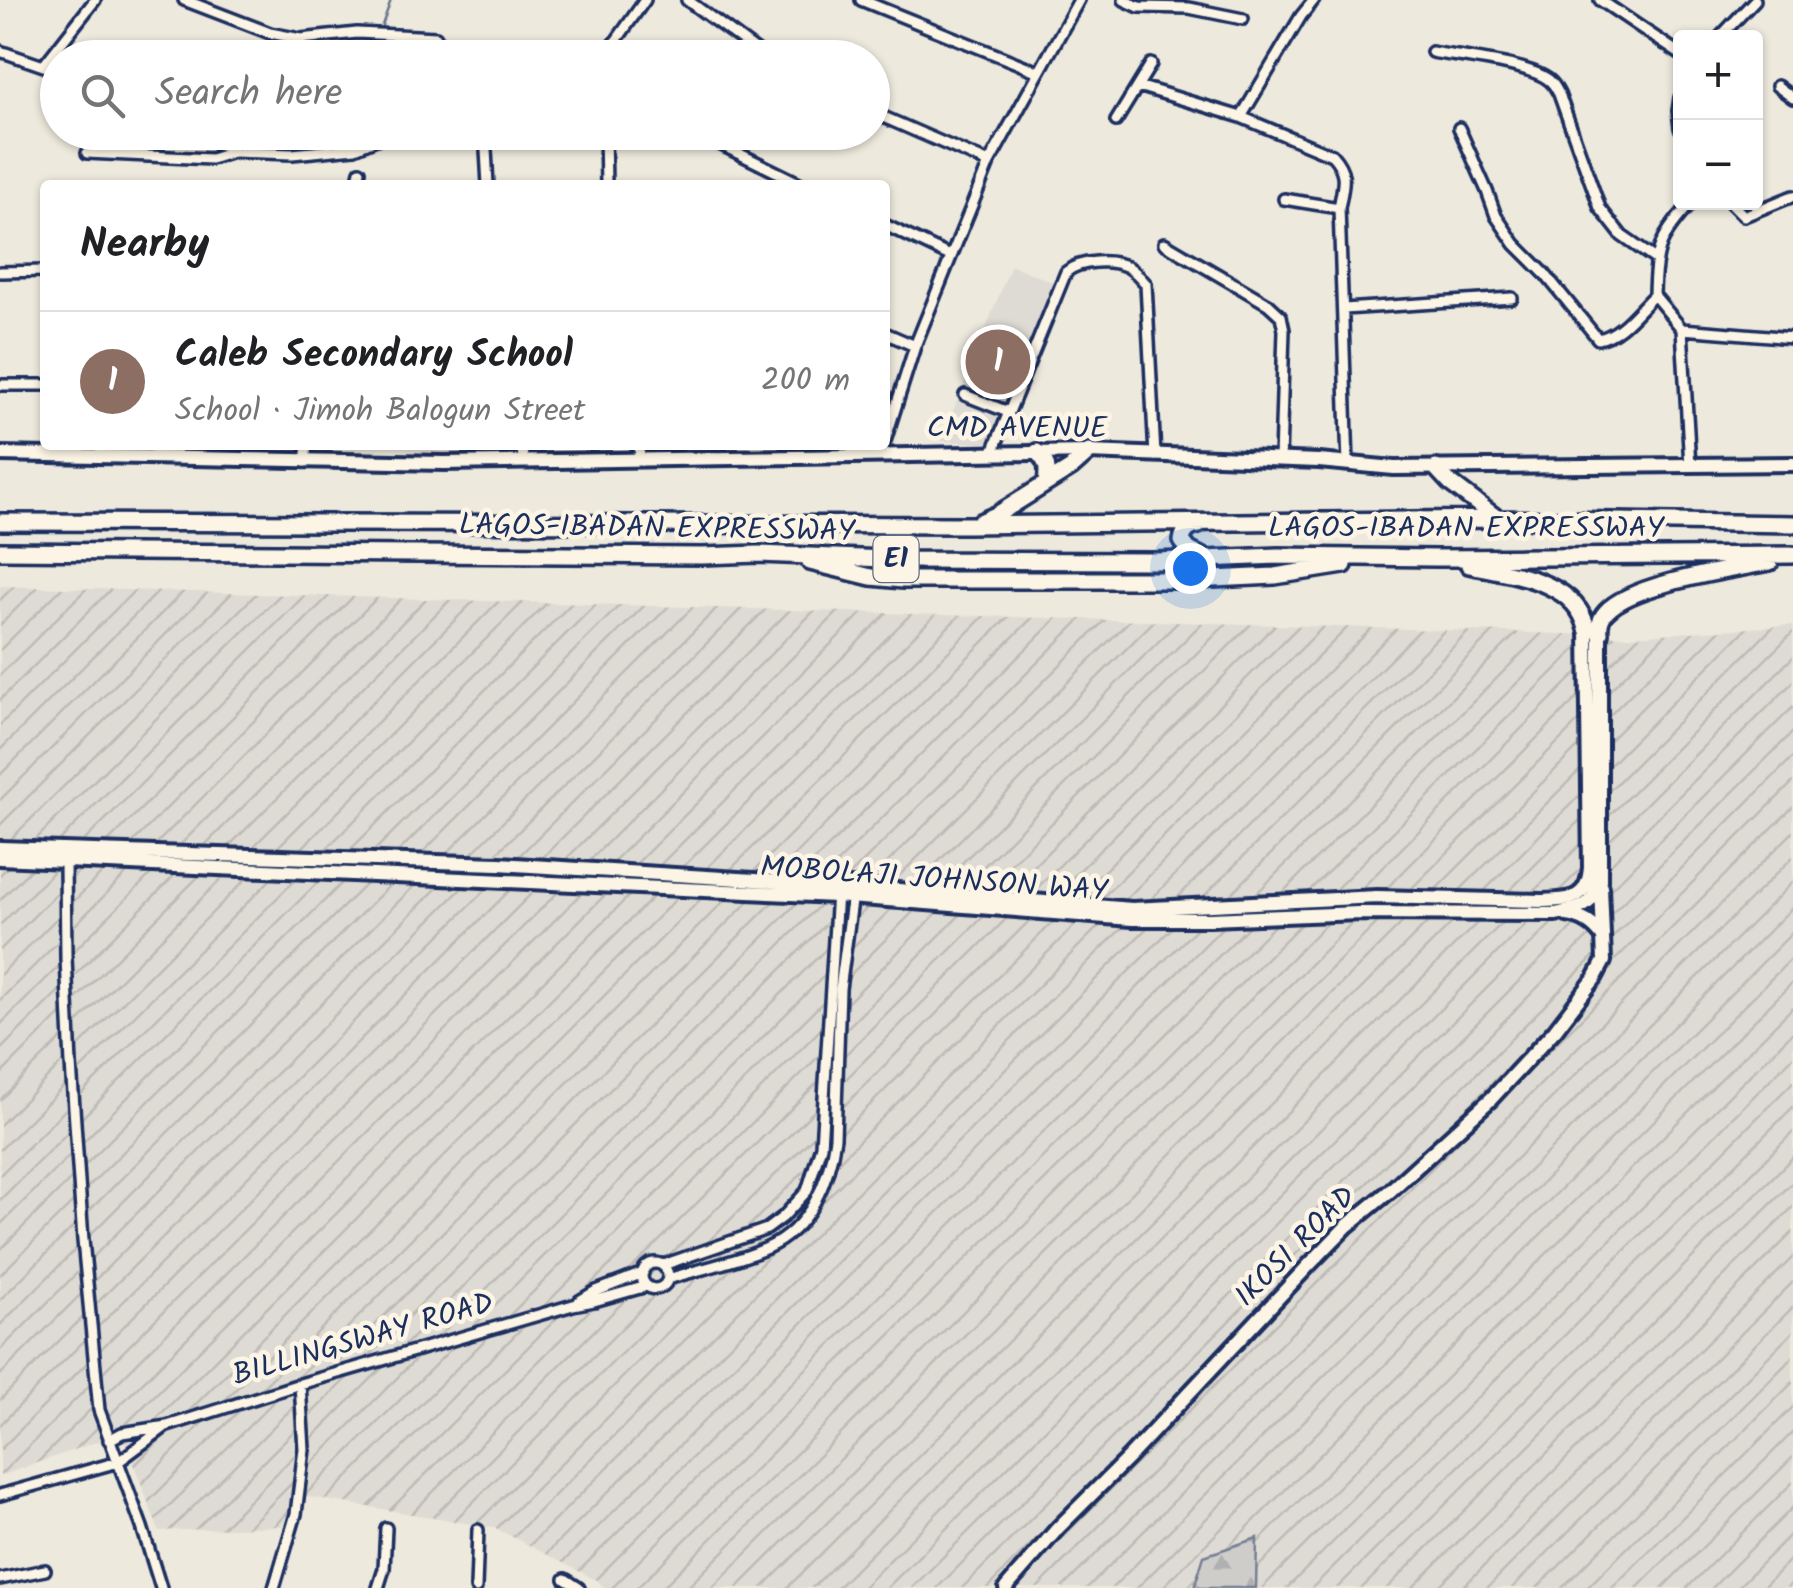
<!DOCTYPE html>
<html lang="en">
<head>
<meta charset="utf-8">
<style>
	:root { --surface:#fff; --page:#f2f2f2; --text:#202124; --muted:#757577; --line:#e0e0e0; --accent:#111827 }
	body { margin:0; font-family:Kalam,sans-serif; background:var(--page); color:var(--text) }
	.controls { position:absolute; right:30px; top:30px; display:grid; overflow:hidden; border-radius:10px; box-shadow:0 2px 8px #0004 }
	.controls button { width:90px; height:90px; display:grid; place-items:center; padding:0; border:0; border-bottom:2px solid var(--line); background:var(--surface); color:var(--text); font:50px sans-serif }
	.you { position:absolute; left:1190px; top:568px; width:35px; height:35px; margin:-25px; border:8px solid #fff; border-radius:50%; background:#1a73e8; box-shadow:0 0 0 15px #1a73e833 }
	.badge { display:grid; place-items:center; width:65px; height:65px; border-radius:50%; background:var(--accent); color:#fff; font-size:32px; font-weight:700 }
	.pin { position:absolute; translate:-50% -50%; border:5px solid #fff; box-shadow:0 2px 10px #0006 }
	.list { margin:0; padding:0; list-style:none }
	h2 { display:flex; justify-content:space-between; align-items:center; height:130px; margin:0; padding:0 40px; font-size:42px }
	h2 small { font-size:32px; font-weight:400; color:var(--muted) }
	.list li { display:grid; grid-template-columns:65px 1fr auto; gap:30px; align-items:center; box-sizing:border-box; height:140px; padding:0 40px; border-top:2px solid var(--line) }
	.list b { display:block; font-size:38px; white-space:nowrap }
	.list p { margin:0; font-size:32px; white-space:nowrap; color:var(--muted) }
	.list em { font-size:32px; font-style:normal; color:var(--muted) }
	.icon { flex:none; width:55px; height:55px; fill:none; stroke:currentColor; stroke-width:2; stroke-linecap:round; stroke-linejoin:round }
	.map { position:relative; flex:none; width:1793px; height:1588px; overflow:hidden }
	.search { position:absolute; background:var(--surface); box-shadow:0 2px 8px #0004; left:40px; top:40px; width:850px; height:110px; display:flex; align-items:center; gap:25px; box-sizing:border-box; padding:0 35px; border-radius:55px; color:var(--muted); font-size:38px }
	.panel { position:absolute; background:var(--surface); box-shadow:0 2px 8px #0004; left:40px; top:180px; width:850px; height:270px; border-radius:10px }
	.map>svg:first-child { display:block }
	.built { fill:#dedbd4 }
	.industrial { fill:url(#industrial-furrows) }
	.forest { fill:url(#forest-firs); stroke:#757e94; stroke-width:2.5 }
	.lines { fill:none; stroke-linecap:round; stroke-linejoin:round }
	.stream { stroke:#6c778f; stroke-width:2.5 }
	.street-casing { stroke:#1b2f5e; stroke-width:16 }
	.secondary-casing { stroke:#1b2f5e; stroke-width:20 }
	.highway-casing { stroke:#1b2f5e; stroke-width:22 }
	.street { stroke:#fcf5e5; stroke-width:9 }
	.secondary { stroke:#fcf5e5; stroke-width:12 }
	.highway { stroke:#fcf5e5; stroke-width:15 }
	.labels { text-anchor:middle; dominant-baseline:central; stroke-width:9; stroke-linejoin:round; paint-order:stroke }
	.shield { fill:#fcf5e5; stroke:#5e6a86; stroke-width:2.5 }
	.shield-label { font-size:28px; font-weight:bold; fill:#1b2f5e }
	.street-label { font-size:30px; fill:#1b2f5e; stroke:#fcf5e5 }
</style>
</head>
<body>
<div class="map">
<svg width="1793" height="1588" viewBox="0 0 1793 1588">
	<defs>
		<pattern id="industrial-furrows" width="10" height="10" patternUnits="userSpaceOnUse" patternTransform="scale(2.5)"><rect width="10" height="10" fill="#dedbd4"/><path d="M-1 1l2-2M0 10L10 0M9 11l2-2" fill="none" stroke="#bebcb8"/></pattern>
		<pattern id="forest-firs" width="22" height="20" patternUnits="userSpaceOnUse" patternTransform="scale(2.5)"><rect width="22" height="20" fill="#cfcdca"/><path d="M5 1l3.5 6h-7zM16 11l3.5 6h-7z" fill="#b1b0b0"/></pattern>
	</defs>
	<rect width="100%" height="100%" fill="#eee9dd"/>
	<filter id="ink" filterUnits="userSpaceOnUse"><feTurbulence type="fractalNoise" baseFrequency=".01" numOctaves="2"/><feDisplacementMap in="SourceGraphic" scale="20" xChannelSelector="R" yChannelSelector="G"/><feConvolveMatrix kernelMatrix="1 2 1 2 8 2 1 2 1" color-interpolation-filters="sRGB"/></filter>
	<g filter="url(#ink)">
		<path class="built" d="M1011,265L1055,283L993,444L941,441Z"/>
		<path class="industrial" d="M0,586L1631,636L1793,625V1588H605L596,1580L495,1528L297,1495L282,1526L159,1531L122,1433L0,1476Z"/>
		<path class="forest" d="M1257,1538L1256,1588H1194L1204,1556Z"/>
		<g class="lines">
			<path class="stream" d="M380,31L391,0"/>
			<defs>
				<path id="street" d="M184,0L270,33L301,39L357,33L436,37
					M687,0L766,58
					M861,0L1039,72
					M1124,0L1139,7L1189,8L1243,19
					M1600,0L1680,54
					M1719,38L1755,0
					M0,51L58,71
					M1432,52C1458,57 1532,64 1550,81C1554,84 1556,89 1559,94L1600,208L1622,236L1655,259
					M604,58L645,0
					M44,65L95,0
					M1138,86L1241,117L1332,155C1349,174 1343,184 1339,208L1348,464
					M1777,86L1793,98
					M1680,98L1678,111L1680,128
					M872,112L989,163
					M1241,117L1301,16L1314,0
					M1116,121L1151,64
					M1459,128L1487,191L1496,216L1515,244L1545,274L1598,339C1620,336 1638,310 1654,295
					M194,132L234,152L292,154L355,148L393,132
					M485,132L488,185
					M605,132L606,185
					M695,132L803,185
					M87,153L211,159L233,152
					M357,185L360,171
					M1284,199L1339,208
					M1730,202L1744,216L1793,196
					M885,225L950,256
					M1164,243L1268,304L1281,316L1284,330L1280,459
					M0,272L45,271
					M1344,309L1512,298
					M1682,329L1654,295C1655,248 1660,237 1692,202
					M1682,329L1690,466
					M1682,329L1793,338
					M885,333L915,346
					M0,385H45
					M965,395L1008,412
					M885,441L915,346L989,163L1079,0
					M521,445L524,462
					M638,445L641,461
					M992,454L1066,272C1080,260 1112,259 1128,267C1135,271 1141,278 1146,284L1155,456
					M305,462L307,445
					M65,862L66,958L71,1064L83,1240L99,1410L142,1527L161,1588
					M642 1276a13 13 0 1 1 26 0a13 13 0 1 1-26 0Z
					M663,1265L767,1229L783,1217L807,1191L821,1146L837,892
					M668,1279C699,1269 737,1262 767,1248C809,1229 829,1182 835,1138L840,989L853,894
					M579,1301L594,1292L643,1273
					M109,1440L122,1433L167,1426L300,1384L573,1305L594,1301L647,1286
					M0,1495L118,1462L165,1427
					M0,1579L45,1570
					M565,1579L579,1588
					M274,1588L296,1514L304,1449L300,1384
					M378,1588L384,1569L386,1528
					M476,1588L478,1530"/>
				<path id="secondary" d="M0,454L444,463L1089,452L1319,461L1394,468L1793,464
					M0,848L499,864L837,885L1132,909L1377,897L1542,901C1570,900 1588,900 1590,867L1587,629
					M0,858L836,896L1132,919H1210L1358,913L1555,914C1580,909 1592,908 1600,881V633
					M1567,915C1582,917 1593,923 1602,936
					M1006,1588L1058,1528L1129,1457L1309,1265L1347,1226L1391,1190L1491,1099L1555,1030L1595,978L1604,961L1601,887"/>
				<path id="highway" d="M1037,452C1048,462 1048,469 1046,483
					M1436,468L1450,483L1498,519
					M0,522L966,525L1498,519L1793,524
					M980,522L998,514L1071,468L1089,452
					M1199,525C1190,526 1183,531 1182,541L1189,550L1201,556
					M0,551L702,556L759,554L911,560L1156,561L1278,556L1436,558L1793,555
					M810,562L871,577L903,580H1193L1275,576L1344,565
					M1469,565C1511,574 1576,580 1587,629
					M1600,633C1599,625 1600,618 1606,612C1632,583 1730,570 1770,562"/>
			</defs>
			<use href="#street" class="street-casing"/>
			<use href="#secondary" class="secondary-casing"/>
			<use href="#highway" class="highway-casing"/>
			<use href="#street" class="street"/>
			<use href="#secondary" class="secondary"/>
			<use href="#highway" class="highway"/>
		</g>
	</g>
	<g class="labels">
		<rect class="shield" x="873.5" y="536" width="45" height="46" rx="8"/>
		<g class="shield-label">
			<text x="896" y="559">E1</text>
		</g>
		<g class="street-label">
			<text x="1017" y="429">CMD AVENUE</text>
			<text transform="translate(657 529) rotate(1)">LAGOS-IBADAN EXPRESSWAY</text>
			<text x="1466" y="529">LAGOS-IBADAN EXPRESSWAY</text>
			<text transform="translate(934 880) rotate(4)">MOBOLAJI JOHNSON WAY</text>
			<text transform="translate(1296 1247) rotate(-45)">IKOSI ROAD</text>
			<text transform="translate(363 1340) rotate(-16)">BILLINGSWAY ROAD</text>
		</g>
	</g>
</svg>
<div class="controls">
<button>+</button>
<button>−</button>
</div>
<div class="you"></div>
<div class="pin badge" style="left:998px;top:362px;background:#8d6e63">1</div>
<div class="search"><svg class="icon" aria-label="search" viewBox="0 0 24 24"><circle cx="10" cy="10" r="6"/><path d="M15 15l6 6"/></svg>Search here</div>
<section class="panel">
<h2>Nearby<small></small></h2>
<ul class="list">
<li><span class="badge" style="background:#8d6e63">1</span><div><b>Caleb Secondary School</b><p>School · Jimoh Balogun Street</p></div><em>200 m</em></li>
</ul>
</section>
</div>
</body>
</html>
